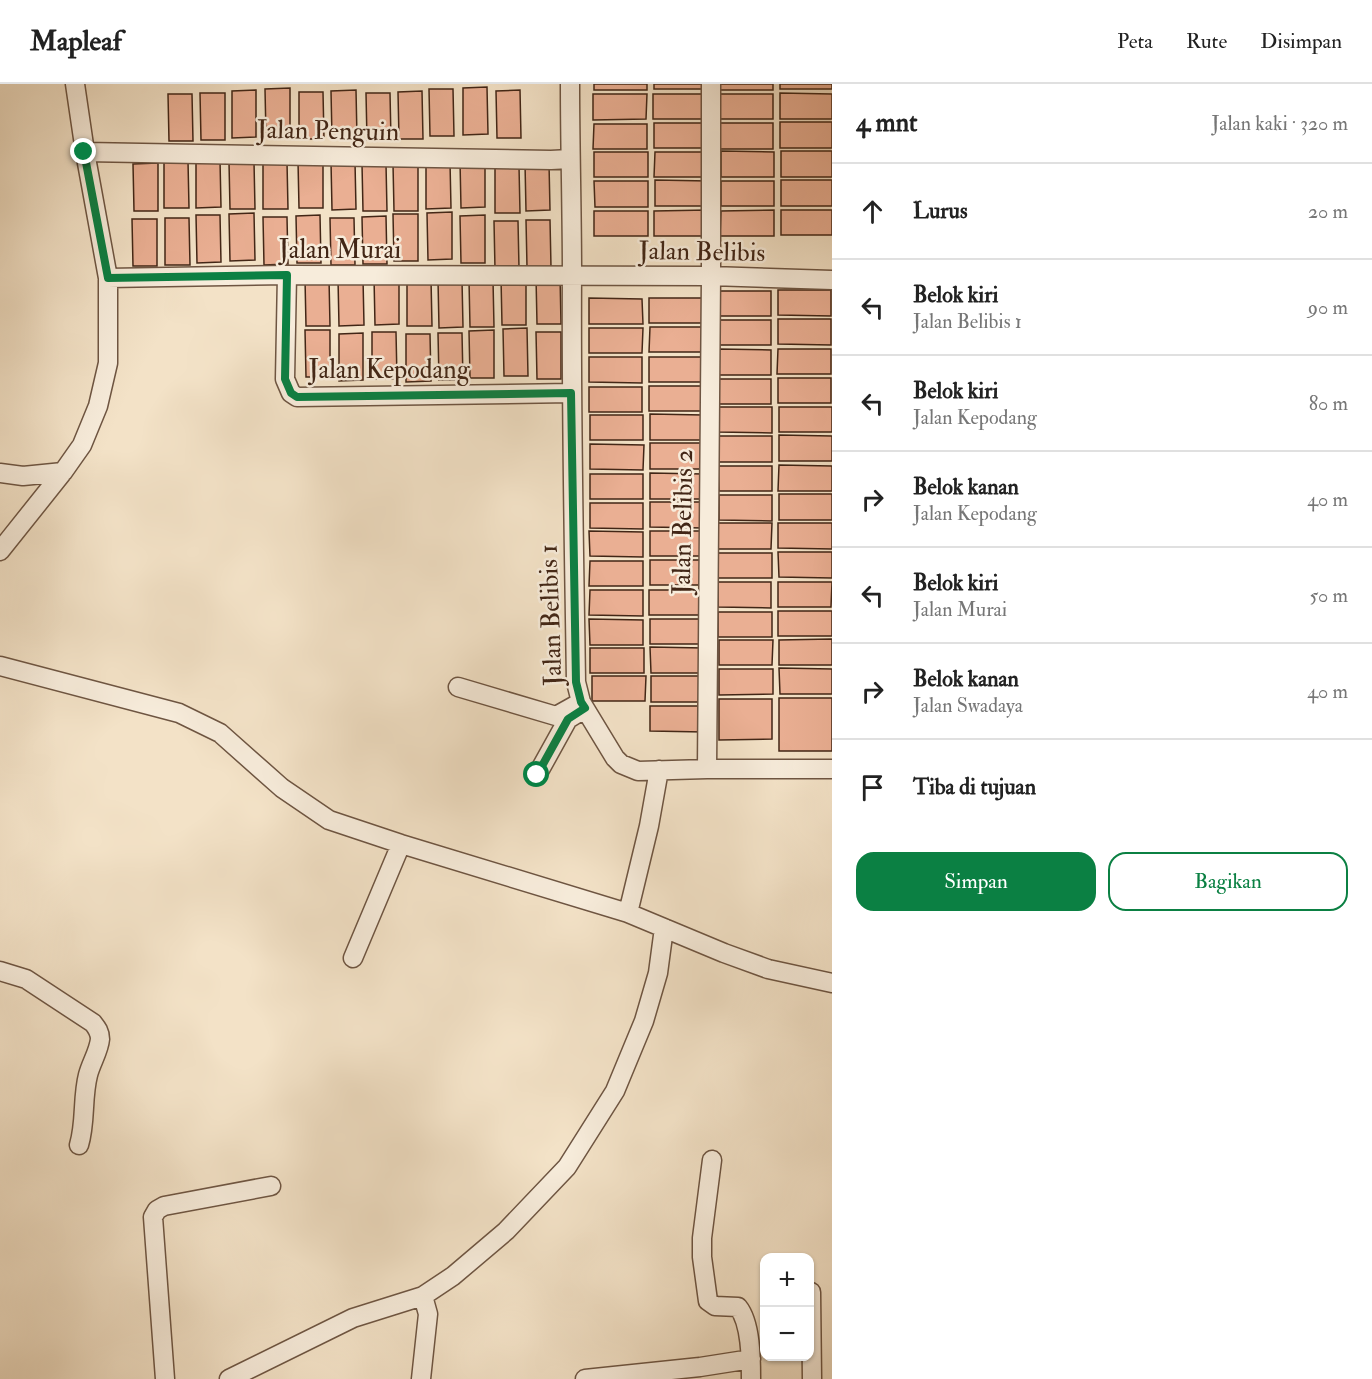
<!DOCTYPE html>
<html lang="id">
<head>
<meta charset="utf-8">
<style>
	:root { --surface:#fff; --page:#f2f2f2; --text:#222; --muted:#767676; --line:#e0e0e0; --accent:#0b8043 }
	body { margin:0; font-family:"IM FELL Double Pica",serif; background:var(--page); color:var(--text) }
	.controls { position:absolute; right:18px; bottom:18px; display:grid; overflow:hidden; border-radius:12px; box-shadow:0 2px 4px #0004 }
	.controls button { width:54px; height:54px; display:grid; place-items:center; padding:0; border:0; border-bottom:2px solid var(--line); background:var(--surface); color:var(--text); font:30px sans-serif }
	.stop { position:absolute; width:18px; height:18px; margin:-14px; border:4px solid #0b8043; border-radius:50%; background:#fff }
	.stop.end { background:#0b8043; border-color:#fff; box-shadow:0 2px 6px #0008 }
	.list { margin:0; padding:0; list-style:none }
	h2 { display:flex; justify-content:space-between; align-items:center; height:78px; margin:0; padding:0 24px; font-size:26px }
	h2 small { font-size:20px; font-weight:400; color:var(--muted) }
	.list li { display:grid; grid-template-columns:39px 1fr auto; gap:18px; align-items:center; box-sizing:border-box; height:96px; padding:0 24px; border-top:2px solid var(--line) }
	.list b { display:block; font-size:22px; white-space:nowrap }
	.list p { margin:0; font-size:20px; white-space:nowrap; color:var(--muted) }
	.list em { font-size:20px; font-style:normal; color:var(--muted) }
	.actions { display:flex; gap:12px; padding:18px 24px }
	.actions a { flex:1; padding:14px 0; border:2px solid var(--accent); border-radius:18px; text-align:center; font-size:21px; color:var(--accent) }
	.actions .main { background:var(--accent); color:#fff }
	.icon { flex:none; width:33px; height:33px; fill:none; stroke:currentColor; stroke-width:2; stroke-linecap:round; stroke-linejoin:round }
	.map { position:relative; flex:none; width:832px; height:1295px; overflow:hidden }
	header { display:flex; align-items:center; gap:36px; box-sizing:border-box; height:84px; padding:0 30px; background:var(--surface); border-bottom:2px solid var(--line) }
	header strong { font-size:28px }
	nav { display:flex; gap:33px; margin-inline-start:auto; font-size:21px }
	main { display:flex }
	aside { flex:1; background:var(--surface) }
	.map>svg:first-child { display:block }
	.building { fill:#eaaf93; stroke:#422616; stroke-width:1.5 }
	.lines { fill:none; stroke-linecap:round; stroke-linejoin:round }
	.minor-casing { stroke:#6e5542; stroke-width:21 }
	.minor { stroke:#f7ecdb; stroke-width:18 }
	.route { stroke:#0b8043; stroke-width:8 }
	.labels { text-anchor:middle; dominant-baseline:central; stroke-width:5; stroke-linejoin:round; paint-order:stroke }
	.street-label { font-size:26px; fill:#422616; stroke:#f7ecdb }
</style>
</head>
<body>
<header>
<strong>Mapleaf</strong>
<nav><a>Peta</a><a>Rute</a><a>Disimpan</a></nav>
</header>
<main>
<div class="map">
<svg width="832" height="1295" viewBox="0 0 832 1295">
	<rect width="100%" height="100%" fill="#f3e2c7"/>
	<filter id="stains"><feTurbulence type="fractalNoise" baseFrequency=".00333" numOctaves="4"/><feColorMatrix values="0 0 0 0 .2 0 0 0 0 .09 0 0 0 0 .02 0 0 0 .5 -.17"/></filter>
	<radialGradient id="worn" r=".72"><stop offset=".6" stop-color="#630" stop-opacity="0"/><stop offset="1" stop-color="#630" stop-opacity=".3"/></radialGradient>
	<path class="building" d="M594,0H647V6H594Z
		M654,0H707V5H654Z
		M720,0H773V6H720Z
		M780,0H832V5H780Z
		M487,3L488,50L463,51V4Z
		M290,4V51L266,52L265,5Z
		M429,5H453L454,52H430Z
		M256,6V53L232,54V7Z
		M356,6L357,54H332L331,7Z
		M520,6L521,54H497L496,7Z
		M422,7L423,55H399L398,8Z
		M299,8H323L324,55H299Z
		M200,9H225V56H201Z
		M366,9H390L391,56H367Z
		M780,9L832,10V35H780Z
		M168,10H192L193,57H169Z
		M593,10H647L646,35L593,36Z
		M653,10H707V35H653Z
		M720,10H773V35H720Z
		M780,38H832V64H780Z
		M654,39H707V64H654Z
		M720,39H773V65H720Z
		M594,40H647V65H593Z
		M721,67L774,68V93H721Z
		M781,67H832V93H781Z
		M594,68H648V93H594Z
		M655,68H708V93H654Z
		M220,76L221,123L196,124V77Z
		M485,76V123L461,124L460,77Z
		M164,77H188L189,124H164Z
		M298,77H323V124H299Z
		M229,78H254L255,125H230Z
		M263,78H287L288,125H263Z
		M331,78H355L356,125L332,126Z
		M426,78H450L451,124L426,125Z
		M158,79V127H134L133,80Z
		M418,79V127H394L393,80Z
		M525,79H549L550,126L526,127Z
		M362,80H386L387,127H363Z
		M495,82H519L520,129H495Z
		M655,96L708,97V122H655Z
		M781,96H832V122H781Z
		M594,97H648V123H595Z
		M721,97H774V122H721Z
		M708,126L707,152H654V127Z
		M774,126V152H720L721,127Z
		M781,126H832V151H781Z
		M594,127H648V152H594Z
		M452,128V175L428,176L427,129Z
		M254,129L255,176L230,177L229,130Z
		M393,130H418V177H394Z
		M196,131H220L221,178L197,179Z
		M320,131L321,179H297L296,132Z
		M485,131V179H461L460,132Z
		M386,132L387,180H363L362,133Z
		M263,133H287L288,180L264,181Z
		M165,134H189L190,181H165Z
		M330,134H354L355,181H331Z
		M132,135H157V182H133Z
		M526,136H550L551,183H527Z
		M494,137H518L519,184L495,185Z
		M560,192L561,240H537L536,193Z
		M374,193H399V240L375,241Z
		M329,194L330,242H306L305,195Z
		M363,194L364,241L339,242L338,195Z
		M501,194H526V241H502Z
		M407,195H431L432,242H407Z
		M438,196H462L463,243L439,244Z
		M469,196H493L494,243H470Z
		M778,206H831V232L778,231Z
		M718,207H771V232H718Z
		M589,214L642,215L643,240H589Z
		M649,214H703L702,239H649Z
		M778,235H831V261L778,260Z
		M718,236H771V261H718Z
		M650,243H703V268H649Z
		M527,244L528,292H504L503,245Z
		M589,244H643L642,269H589Z
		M305,246H330V293H306Z
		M494,246V294H470L469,247Z
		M372,248H396L397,295H372Z
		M536,248H561V295H537Z
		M363,249V296L339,297V250Z
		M438,249H462L463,296H439Z
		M406,250H430L431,297L406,298Z
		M718,265L771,266V291H718Z
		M778,265H831V290H777Z
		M589,273H642V299L589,298Z
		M649,273H702V298H649Z
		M778,294H831V319H778Z
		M718,295H771V320H718Z
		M649,302H703L702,327H649Z
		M589,303H642V328H589Z
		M719,323H772V349L718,348Z
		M779,323H832V348H779Z
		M650,330L703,331V356H650Z
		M590,331H643V356H590Z
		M779,351L832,352V377H779Z
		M719,352H772V378H719Z
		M650,359H704V385H650Z
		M590,360L644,361L643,386L590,385Z
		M779,381L832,382V407H778Z
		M718,382H772V407H719Z
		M650,389L703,390V415H650Z
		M590,390H643V415H590Z
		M779,410H832V436H779Z
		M719,411H772V437L719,436Z
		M650,418H704L703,444L650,443Z
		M590,419H643V445L590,444Z
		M718,439H772L771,465H718Z
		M778,439H832V465L778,464Z
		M589,447L643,448V473L590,472Z
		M650,447H703V472H650Z
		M778,468H832V494L779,493Z
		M718,469H772V494H718Z
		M650,476H703V501H650Z
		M590,477H643V502H589Z
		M718,498H771V524L718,523Z
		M778,498H832L831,523H778Z
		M590,506H643V532L589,531Z
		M649,506H703V531H649Z
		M778,527H832V552H778Z
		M718,528H772V553H718Z
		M589,535L643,536V561H590Z
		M650,535H703V560H650Z
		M832,555V581H779V556Z
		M719,556H773L772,581H719Z
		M650,563L704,564V589H651Z
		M590,564H644V589H590Z
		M779,584L832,585V610H780Z
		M719,585H773V610L719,611Z
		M592,592H646L645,617H592Z
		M651,592H704V618H651Z
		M779,614H832V667H779Z
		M719,615H772V655L719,656Z
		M650,622H704V648L650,647Z"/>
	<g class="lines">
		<defs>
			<path id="minor" d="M570,0C570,64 572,128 572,192C571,327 574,462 576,598L581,618L615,674L621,680L638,687L707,685H832
				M85,68L551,76L570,75
				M287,191L285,295L291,309L297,313L571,309
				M108,194L287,191L711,192L832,196
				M0,389L23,392L63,388
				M0,467L63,388L82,361L98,322L108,279V194L85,68L75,0
				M0,582L179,629L220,649L282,704L329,736L401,760L628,829L724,869L768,885L832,899
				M458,603L556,632L581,618
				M707,685L711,192V0
				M537,691L568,635L581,627
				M628,829L649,742L659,686
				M353,874L401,760
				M0,887L26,895L93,939C97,944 100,948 100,955C99,967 91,979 88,991C82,1014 86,1038 79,1061
				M712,1076L702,1154V1173L708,1217L715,1222L738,1223C751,1239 751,1275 751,1295
				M811,1208L812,1295
				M165,1295L153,1133L157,1126L164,1122L271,1102
				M229,1295L353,1234L423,1212L453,1192L506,1147L567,1083L615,1007L644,937L658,889L664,844
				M421,1295L428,1230L423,1212
				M585,1295L700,1283L751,1275"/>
		</defs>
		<use href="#minor" class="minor-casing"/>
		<use href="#minor" class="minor"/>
	</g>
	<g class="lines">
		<path class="route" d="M84,68L108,194L287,191L285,295L291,309L297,313L571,309L576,598L581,618L585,624L568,635L537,691"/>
	</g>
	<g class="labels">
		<g class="street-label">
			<text transform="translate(328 47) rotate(1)">Jalan Penguin</text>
			<text x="340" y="166">Jalan Murai</text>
			<text transform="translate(702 168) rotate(1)">Jalan Belibis</text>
			<text x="389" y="286">Jalan Kepodang</text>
			<text transform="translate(683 438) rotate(-89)">Jalan Belibis 2</text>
			<text transform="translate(551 531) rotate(-92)">Jalan Belibis 1</text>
		</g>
	</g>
	<rect width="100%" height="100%" filter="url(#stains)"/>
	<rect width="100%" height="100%" fill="url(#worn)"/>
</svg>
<div class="controls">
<button>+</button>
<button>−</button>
</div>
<div class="stop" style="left:537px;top:691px"></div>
<div class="stop end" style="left:84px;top:68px"></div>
</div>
<aside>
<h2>4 mnt<small>Jalan kaki · 320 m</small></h2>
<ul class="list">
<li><svg class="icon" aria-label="ahead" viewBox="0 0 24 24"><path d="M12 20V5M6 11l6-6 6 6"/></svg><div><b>Lurus</b></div><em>20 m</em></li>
<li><svg class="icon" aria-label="left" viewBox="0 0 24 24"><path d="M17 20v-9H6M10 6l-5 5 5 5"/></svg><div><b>Belok kiri</b><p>Jalan Belibis 1</p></div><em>90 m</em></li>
<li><svg class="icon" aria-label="left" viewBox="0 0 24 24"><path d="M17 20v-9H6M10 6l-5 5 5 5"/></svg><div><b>Belok kiri</b><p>Jalan Kepodang</p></div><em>80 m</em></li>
<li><svg class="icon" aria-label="right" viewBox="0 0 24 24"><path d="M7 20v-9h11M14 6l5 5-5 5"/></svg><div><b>Belok kanan</b><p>Jalan Kepodang</p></div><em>40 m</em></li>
<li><svg class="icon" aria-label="left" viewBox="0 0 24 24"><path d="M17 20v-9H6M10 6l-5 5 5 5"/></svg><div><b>Belok kiri</b><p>Jalan Murai</p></div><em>50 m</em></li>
<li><svg class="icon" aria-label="right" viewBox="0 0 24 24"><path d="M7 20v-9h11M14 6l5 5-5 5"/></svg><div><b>Belok kanan</b><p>Jalan Swadaya</p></div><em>40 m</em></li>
<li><svg class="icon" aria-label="arrive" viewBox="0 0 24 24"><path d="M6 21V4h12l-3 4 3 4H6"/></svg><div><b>Tiba di tujuan</b></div></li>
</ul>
<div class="actions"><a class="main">Simpan</a><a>Bagikan</a></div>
</aside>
</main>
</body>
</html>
